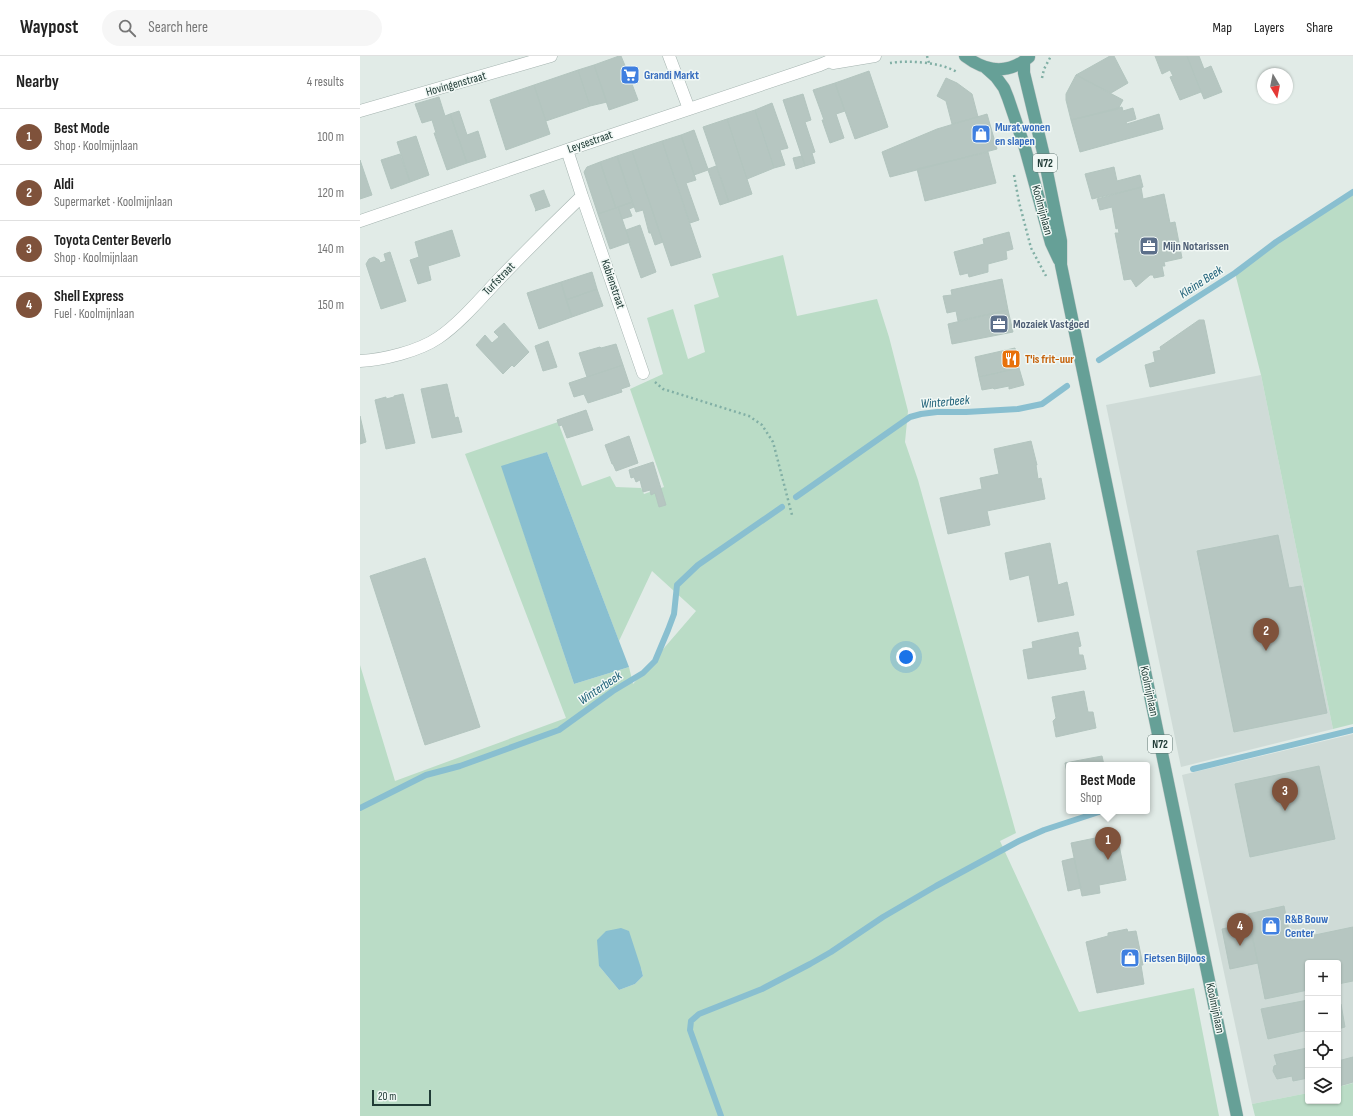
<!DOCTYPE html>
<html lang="en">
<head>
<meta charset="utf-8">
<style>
	:root { --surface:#fff; --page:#f6f6f6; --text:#222; --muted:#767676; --line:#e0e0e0; --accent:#7f523b }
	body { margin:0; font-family:"Sofia Sans Condensed",sans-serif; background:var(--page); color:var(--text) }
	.controls { position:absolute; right:12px; bottom:12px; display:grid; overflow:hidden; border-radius:4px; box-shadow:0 1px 3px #0004 }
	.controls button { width:36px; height:36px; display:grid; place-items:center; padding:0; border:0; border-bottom:1px solid var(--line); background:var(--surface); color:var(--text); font:20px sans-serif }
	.compass { position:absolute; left:897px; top:12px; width:36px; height:36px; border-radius:50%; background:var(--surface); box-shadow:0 1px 3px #0004; rotate:170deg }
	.scale { position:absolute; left:12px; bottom:10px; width:59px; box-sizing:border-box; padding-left:4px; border:2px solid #213c37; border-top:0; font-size:11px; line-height:14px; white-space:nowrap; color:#213c37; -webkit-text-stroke:3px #f1f8f5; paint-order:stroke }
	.you { position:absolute; left:546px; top:601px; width:14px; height:14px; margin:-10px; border:3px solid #fff; border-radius:50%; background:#1a73e8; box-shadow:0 0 0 6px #1a73e833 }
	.badge { display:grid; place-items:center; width:26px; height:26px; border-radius:50%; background:var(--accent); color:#fff; font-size:13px; font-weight:700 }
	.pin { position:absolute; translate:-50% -33px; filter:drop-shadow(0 1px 2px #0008) }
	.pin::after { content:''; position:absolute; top:21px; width:14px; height:12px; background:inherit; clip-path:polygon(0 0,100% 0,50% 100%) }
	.popup { position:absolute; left:706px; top:706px; width:84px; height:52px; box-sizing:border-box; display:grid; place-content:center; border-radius:4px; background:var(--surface); filter:drop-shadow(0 1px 3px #0005); font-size:13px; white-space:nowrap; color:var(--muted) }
	.popup b { font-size:15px; color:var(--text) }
	.popup::after { content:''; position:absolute; left:50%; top:100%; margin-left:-8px; border:8px solid transparent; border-top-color:var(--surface) }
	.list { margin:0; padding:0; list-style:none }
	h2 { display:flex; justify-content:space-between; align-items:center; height:52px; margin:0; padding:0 16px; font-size:17px }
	h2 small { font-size:13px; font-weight:400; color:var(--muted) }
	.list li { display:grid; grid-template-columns:26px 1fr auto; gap:12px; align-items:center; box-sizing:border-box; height:56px; padding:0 16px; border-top:1px solid var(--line) }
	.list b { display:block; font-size:15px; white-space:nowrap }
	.list p { margin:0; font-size:13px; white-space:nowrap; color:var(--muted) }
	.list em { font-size:13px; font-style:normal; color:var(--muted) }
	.icon { flex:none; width:22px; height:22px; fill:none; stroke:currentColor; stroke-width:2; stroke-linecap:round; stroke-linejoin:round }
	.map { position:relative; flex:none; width:993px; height:1060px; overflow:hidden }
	header { display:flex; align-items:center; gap:24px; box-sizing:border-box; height:56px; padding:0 20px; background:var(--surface); border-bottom:1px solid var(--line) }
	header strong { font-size:19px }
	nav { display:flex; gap:22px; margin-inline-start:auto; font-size:14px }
	.search { width:280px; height:36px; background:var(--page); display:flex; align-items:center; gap:10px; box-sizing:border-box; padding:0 14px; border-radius:22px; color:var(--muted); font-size:15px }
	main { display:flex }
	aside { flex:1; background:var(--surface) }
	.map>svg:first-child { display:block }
	.built { fill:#cfdbd7 }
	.green { fill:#badcc6; fill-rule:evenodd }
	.water { fill:#89bfd0 }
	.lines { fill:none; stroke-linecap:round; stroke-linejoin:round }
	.stream { stroke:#89bfd0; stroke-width:6 }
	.building { fill:#b6c6c1; stroke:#b3c5bf }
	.street-casing { stroke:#a4b3af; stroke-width:13 }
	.primary-casing { stroke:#c1c8c7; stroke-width:13 }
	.path { stroke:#81afa5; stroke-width:2.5; stroke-dasharray:2 3; stroke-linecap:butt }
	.street { stroke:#fff; stroke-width:12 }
	.primary { stroke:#66a097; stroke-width:12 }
	.labels { text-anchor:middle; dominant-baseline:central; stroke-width:3; stroke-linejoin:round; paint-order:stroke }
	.shield { fill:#f1f8f5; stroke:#5f7470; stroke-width:1 }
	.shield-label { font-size:11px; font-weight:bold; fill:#213c37 }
	.shop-label { font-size:12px; font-weight:bold; fill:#366cbe; stroke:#f1f8f5; text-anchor:start }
	.street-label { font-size:12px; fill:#213c37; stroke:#f1f8f5 }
	.service-label { font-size:12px; font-weight:bold; fill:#4e5e75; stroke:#f1f8f5; text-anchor:start }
	.food-label { font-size:12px; font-weight:bold; fill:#c56008; stroke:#f1f8f5; text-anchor:start }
	.water-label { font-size:13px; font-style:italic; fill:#1c5f77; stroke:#f1f8f5 }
</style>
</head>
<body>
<header>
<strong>Waypost</strong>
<div class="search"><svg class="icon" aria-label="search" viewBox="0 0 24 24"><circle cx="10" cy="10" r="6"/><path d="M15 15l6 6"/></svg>Search here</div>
<nav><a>Map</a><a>Layers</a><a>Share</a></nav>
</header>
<main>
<aside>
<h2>Nearby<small>4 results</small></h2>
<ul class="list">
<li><span class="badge">1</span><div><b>Best Mode</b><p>Shop · Koolmijnlaan</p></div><em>100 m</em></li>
<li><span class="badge">2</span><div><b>Aldi</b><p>Supermarket · Koolmijnlaan</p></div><em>120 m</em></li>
<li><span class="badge">3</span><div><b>Toyota Center Beverlo</b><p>Shop · Koolmijnlaan</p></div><em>140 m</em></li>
<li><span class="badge">4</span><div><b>Shell Express</b><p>Fuel · Koolmijnlaan</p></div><em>150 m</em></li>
</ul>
</aside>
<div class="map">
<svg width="993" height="1060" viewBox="0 0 993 1060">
	<rect width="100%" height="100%" fill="#e1ebe7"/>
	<path class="built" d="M901,319L973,673L821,711L746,349Z
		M993,678V1027L978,1031V907H948V1037L892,1048L822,719Z"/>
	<path class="green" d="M993,136V668L973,673L901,319L875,217L916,186Z
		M423,199L437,260L517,243L529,281L548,355L545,386L558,424L656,777L640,785L719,956L834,932L859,1060H0V609L35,725L206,662L105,398L198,366L222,430L250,420L256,431L281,432L284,438L304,431L270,333L303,318L287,262L313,253L328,303L345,296L334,249L359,241L352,218ZM187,396L259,585L292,515L336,555L273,628L269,611L214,628L142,411ZM239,910L281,912L283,920L275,928L259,934Z
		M993,1027V1060H895L892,1048L948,1037V1045H978V1031Z"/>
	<path class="water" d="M187,396L269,611L214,628L141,410Z
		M261,872L269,875L281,912L283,920L275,928L259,934L239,910L237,884L246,875Z"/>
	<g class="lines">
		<path class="stream" d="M739,304L875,217L916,186L993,136
			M436,441L550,361L561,358L577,356H606L658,353L682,348L707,330
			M833,713L993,674
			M0,752L66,719L100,710L199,674L253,635L283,617L295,605L308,574L314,558L317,529L338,509L422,451
			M361,1060L330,974L331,965L339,958L402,933L450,908L471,896L523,861L576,830L659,785L684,774L742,755"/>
	</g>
	<path class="building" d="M259,0H261L266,12L271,10L277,27L272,28L278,44L249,54L234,9Z
		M750,0H754L768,27L751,37L716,19Z
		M795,0H827L841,36L820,44L810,21L813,20L810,14L802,18Z
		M827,0H839L844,13L851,10L862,36L844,43Z
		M234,9L247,46L230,50L218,14Z
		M218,14L230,50L186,65L174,29Z
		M509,15L528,71L495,83L475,27Z
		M716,19L763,44L758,53L711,64L706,44V38Z
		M586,22L597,27L612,38L618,61L592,68L586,45L577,40Z
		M475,27L485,55L476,58L484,82L470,87L462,64H464L453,34Z
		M174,29L190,78L146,94L130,44Z
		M443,38L451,64L445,66L455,96L452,97L455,107L445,110L423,44Z
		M79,41L85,60L90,58L107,107L87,114L74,77H76L72,64L62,67L55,48Z
		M412,47L428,92L420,94L425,109L414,112L395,54Z
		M762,51L763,55L773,52L776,63L766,66L767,68L799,58L803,73L720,96L711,64Z
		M395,54L414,112L387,123L367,63Z
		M99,55L107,79L118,75L126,101L107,107L90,58Z
		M627,58L637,93L530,121L522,96L577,73Z
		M367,63L392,138L369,146L343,71Z
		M334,74L348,113L356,110L369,146L360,149L348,114L334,119L321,79Z
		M321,79L336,124L326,127L339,164L330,167L302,85Z
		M56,80L69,119L50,126L37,86Z
		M302,85L341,201L311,210L272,95Z
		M272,95L303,186L295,189L291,177H289L283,154L276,156L257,100Z
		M628,96L636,127L565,145L557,113Z
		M40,98L50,126L31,133L21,104Z
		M257,100L272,146L256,152L240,106Z
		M442,100L445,110L436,113L433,102Z
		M0,104L12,139L0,143Z
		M240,106L256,152L238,158L224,116L227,111Z
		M754,111L757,125L780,119L783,131L732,143L725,118Z
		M781,131L783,143L804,138L810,167L815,166L822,202L804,206L805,210H802L804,220L794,222L793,219H790L776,231L771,223L764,224L755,177H759L758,172L756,173L752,151L740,154L737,143Z
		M184,134V135L190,150L175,155L176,154L170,139Z
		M272,146L274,151L269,153L272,160L262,163L258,151Z
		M258,151L270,186L250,193L238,158Z
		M280,169L296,216L281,222L269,187L270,186L266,174Z
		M92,174L100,200L68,210L71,224L58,228L50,204L59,201L55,186Z
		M649,176L653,193L646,195L647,203L628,208V216L609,221L608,217L600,219L594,196L624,188L623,183Z
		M30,196L46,245L21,253L6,208L9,203L14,201L19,204L20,207L26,205L24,198Z
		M232,216L237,233L206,244L201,226Z
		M642,223L648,254L598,265L596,255L587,257L583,240L592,239L591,234Z
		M201,226L212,261L179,273L167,237Z
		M237,233L243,250L212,261L206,244Z
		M648,254L653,276L592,288L588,268Z
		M839,264H844L855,317L790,331L785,309L795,306L793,296L801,294L800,291Z
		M144,267L169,296L154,311L152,309L143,318L116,289L125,279L132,287L139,281L134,276Z
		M188,285L197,311L183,315L175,290Z
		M256,288L263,309L227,321L219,297L240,291L241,292Z
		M655,292L659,312L619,321L615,301Z
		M263,309L270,330L261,333L262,336L228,347L224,338L214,341L209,327Z
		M659,312L664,329L649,333V330L634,333L633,332L622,334L619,321Z
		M87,328L95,362L98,361L102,376L72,382L61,333Z
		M43,338L55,387L26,393L15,344L26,341V343L34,341V340Z
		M226,354L233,374L207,382L202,369L199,370L197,364Z
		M0,360L6,386L0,388Z
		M269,380L278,407L256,415L253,408H252L245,389Z
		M671,385L677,409H676L678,423L681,422L685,443L627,455L630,469L588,478L580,442L622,433L620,422L639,418L634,393Z
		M293,406L306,449L299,451L295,437L291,439L290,434L283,436L280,424L276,426L274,421L271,422L269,414Z
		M918,479L929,532L941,530L967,657L874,676L837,495Z
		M690,487L698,529L707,526L714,559L678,566L669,519L650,524L645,497Z
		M65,502L120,671L65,689L10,520Z
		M718,576L721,590L718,591L719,599H723L726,613L668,623L663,594L673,592L672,586L680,584Z
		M724,635L728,656H733L736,672L696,681L693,665L696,662L692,641Z
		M742,700L744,709H709V726L705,707Z
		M959,710L975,783L890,801L875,728Z
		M745,780L746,786L758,784L766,824L739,829L740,837L722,840L711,787Z
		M714,802L721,832L708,835L702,805Z
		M924,850L931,884L993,871V925L978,928V907H948V934L905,943L888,858Z
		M889,867L898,907L870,913L862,873Z
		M767,873L768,876L776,875L783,909H781L784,928L737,937L726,886L748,880V877Z
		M948,944V974L908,983L901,953Z
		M978,948H981L985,971L978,973Z
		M947,992L948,1022L933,1025L932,1020L917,1023L913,1015L914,1010L917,1009L914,999Z
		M993,1001V1026L979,1030L978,1005Z"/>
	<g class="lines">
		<defs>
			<path id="street" d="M309,0L329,53
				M473,7L515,0
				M0,55L191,0
				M222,140L283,317
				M0,165L207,94L460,9L481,0
				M0,305C23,304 59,295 78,282C99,268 121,242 139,223C166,195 194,167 222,140L207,94"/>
			<path id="primary" d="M605,0C626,16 648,19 669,1
				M664,5V17L683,96L701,185V209L877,1060
				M626,12L636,21L644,32L648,42L665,92L691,187L699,204"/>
		</defs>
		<use href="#street" class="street-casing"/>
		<use href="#primary" class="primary-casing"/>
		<path class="path" d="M567,0L569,7
			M530,7C549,4 580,6 597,16
			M682,22L684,13L691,0
			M654,119L659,146L671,192L686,220
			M295,326L303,333L389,360L402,369L413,386L432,459"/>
		<use href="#street" class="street"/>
		<use href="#primary" class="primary"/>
	</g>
	<defs>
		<symbol id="supermarket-square" viewBox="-11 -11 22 22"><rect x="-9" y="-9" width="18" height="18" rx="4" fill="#3f7fe0" stroke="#f1f8f5"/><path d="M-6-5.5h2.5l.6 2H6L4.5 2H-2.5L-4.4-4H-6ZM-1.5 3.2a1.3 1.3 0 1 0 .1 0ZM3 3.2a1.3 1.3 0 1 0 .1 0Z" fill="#fff"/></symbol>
		<symbol id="shop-square" viewBox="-11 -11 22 22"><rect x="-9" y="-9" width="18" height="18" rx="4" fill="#3f7fe0" stroke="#f1f8f5"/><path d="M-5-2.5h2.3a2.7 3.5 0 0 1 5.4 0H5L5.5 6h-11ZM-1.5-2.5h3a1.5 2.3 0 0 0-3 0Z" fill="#fff"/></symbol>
		<symbol id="office-square" viewBox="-11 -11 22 22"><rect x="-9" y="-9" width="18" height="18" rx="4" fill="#5c6f8a" stroke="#f1f8f5"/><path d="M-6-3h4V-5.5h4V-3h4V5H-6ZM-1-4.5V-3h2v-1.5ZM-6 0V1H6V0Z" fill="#fff"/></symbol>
		<symbol id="restaurant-square" viewBox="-11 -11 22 22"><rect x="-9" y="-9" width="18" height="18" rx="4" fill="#e8710a" stroke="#f1f8f5"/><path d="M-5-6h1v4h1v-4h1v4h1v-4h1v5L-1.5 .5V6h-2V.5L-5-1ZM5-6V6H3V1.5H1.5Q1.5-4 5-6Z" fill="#fff"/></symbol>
	</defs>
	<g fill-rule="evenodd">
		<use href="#supermarket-square" x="259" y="8" width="22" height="22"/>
		<use href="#shop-square" x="610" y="67" width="22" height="22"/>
		<use href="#office-square" x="778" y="179" width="22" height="22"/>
		<use href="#office-square" x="628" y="257" width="22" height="22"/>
		<use href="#restaurant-square" x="640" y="292" width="22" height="22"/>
		<use href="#shop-square" x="900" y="859" width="22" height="22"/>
		<use href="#shop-square" x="759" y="891" width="22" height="22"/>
	</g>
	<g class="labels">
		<g class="shield">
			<rect x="673" y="98" width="24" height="18" rx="3"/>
			<rect x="788" y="679" width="24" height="18" rx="3"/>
		</g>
		<g class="shield-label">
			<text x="685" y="107">N72</text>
			<text x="800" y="688">N72</text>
		</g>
		<g class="shop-label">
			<text x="284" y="19">Grandi Markt</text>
			<text x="635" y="71">Murat wonen<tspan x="635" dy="14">en slapen</tspan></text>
			<text x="925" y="863">R&amp;B Bouw<tspan x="925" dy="14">Center</tspan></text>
			<text x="784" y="902">Fietsen Bijloos</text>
		</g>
		<g class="street-label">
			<text transform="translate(96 28) rotate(-16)">Hovingenstraat</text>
			<text transform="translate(230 86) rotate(-19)">Leysestraat</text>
			<text transform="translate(682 154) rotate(75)">Koolmijnlaan</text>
			<text transform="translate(139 223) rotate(-46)">Turfstraat</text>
			<text transform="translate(253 228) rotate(71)">Kabienstraat</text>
			<text transform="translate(789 635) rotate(78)">Koolmijnlaan</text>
			<text transform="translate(855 952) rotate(78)">Koolmijnlaan</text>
		</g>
		<g class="service-label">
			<text x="803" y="190">Mijn Notarissen</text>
			<text x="653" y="268">Mozaiek Vastgoed</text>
		</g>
		<g class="food-label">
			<text x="665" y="303">T'is frit-uur</text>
		</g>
		<g class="water-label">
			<text transform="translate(841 226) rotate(-33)">Kleine Beek</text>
			<text transform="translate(585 346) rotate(-5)">Winterbeek</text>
			<text transform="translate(240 632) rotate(-34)">Winterbeek</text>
		</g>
	</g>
</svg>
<div class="controls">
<button>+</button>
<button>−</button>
<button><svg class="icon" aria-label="locate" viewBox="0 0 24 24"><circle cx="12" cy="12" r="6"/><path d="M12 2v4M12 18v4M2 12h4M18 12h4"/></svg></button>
<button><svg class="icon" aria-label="layers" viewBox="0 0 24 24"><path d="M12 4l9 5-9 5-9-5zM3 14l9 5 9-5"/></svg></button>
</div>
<svg class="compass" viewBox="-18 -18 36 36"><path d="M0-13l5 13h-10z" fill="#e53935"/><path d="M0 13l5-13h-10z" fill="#767676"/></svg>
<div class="scale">20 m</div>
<div class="you"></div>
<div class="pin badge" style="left:748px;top:804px">1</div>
<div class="popup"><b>Best Mode</b>Shop</div>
<div class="pin badge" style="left:906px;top:595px">2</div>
<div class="pin badge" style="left:925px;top:755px">3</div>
<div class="pin badge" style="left:880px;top:890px">4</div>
</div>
</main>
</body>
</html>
